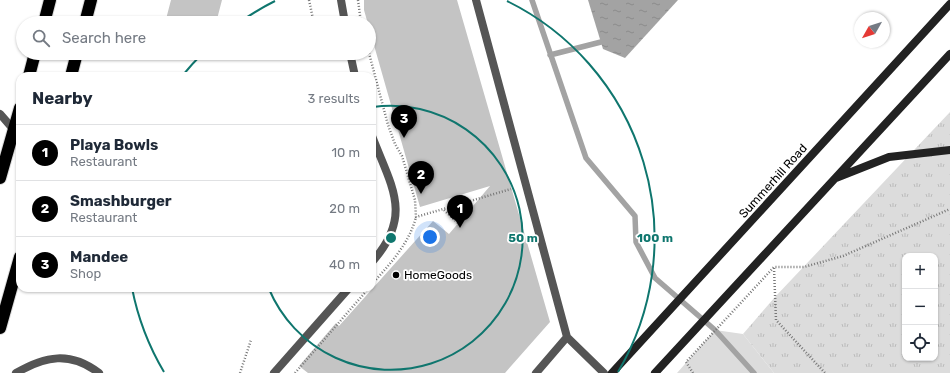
<!DOCTYPE html>
<html lang="en">
<head>
<meta charset="utf-8">
<style>
	:root { --surface:#fff; --page:#f6f6f7; --text:#1f2937; --muted:#747a83; --line:#e0e1e3; --accent:#000 }
	body { margin:0; font-family:Rubik,sans-serif; background:var(--page); color:var(--text) }
	.controls { position:absolute; right:12px; bottom:12px; display:grid; overflow:hidden; border-radius:8px; box-shadow:0 1px 3px #0004 }
	.controls button { width:36px; height:36px; display:grid; place-items:center; padding:0; border:0; border-bottom:1px solid var(--line); background:var(--surface); color:var(--text); font:20px sans-serif }
	.compass { position:absolute; left:854px; top:12px; width:36px; height:36px; border-radius:50%; background:var(--surface); box-shadow:0 1px 3px #0004; rotate:231deg }
	.you { position:absolute; left:430px; top:237px; width:14px; height:14px; margin:-10px; border:3px solid #fff; border-radius:50%; background:#1a73e8; box-shadow:0 0 0 6px #1a73e833 }
	.badge { display:grid; place-items:center; width:26px; height:26px; border-radius:50%; background:var(--accent); color:#fff; font-size:13px; font-weight:700 }
	.pin { position:absolute; translate:-50% -33px; filter:drop-shadow(0 1px 2px #0008) }
	.pin::after { content:''; position:absolute; top:21px; width:14px; height:12px; background:inherit; clip-path:polygon(0 0,100% 0,50% 100%) }
	.list { margin:0; padding:0; list-style:none }
	h2 { display:flex; justify-content:space-between; align-items:center; height:52px; margin:0; padding:0 16px; font-size:17px }
	h2 small { font-size:13px; font-weight:400; color:var(--muted) }
	.list li { display:grid; grid-template-columns:26px 1fr auto; gap:12px; align-items:center; box-sizing:border-box; height:56px; padding:0 16px; border-top:1px solid var(--line) }
	.list b { display:block; font-size:15px; white-space:nowrap }
	.list p { margin:0; font-size:13px; white-space:nowrap; color:var(--muted) }
	.list em { font-size:13px; font-style:normal; color:var(--muted) }
	.icon { flex:none; width:22px; height:22px; fill:none; stroke:currentColor; stroke-width:2; stroke-linecap:round; stroke-linejoin:round }
	.map { position:relative; flex:none; width:950px; height:373px; overflow:hidden }
	.search { position:absolute; background:var(--surface); box-shadow:0 1px 3px #0004; left:16px; top:16px; width:360px; height:44px; display:flex; align-items:center; gap:10px; box-sizing:border-box; padding:0 14px; border-radius:22px; color:var(--muted); font-size:15px }
	.panel { position:absolute; background:var(--surface); box-shadow:0 1px 3px #0004; left:16px; top:72px; width:360px; height:220px; border-radius:12px }
	.map>svg:first-child { display:block }
	.grass { fill:#dcdcdc }
	.park { fill:url(#park-tufts); fill-rule:evenodd }
	.water { fill:url(#water-ripples) }
	.lines { fill:none; stroke-linecap:round; stroke-linejoin:round }
	.stream { stroke:#a3a3a3; stroke-width:5.5 }
	.building { fill:#c4c4c4 }
	.highway-casing { stroke:#dbdbdb; stroke-width:14 }
	.path { stroke:#777; stroke-width:2.5; stroke-dasharray:1 2; stroke-linecap:butt }
	.lane { stroke:#555; stroke-width:8 }
	.secondary { stroke:#222; stroke-width:8 }
	.highway { stroke:#000; stroke-width:12 }
	.ring { fill:none; stroke:#0f766e; stroke-width:2 }
	.poi-dot { fill:#000; stroke:#fff; stroke-width:1.5 }
	.labels { text-anchor:middle; dominant-baseline:central; stroke-width:3.5; stroke-linejoin:round; paint-order:stroke }
	.street-label { font-size:12px; fill:#000; stroke:#fff }
	.poi-label { font-size:12px; fill:#000; stroke:#fff; text-anchor:start }
	.centre { fill:#0f766e; stroke:#fff; stroke-width:2 }
	.ring-label { font-size:12px; text-anchor:middle; font-weight:bold; fill:#0f766e; stroke:#fff; stroke-width:3.5; stroke-linejoin:round; paint-order:stroke }
</style>
</head>
<body>
<div class="map">
<svg width="950" height="373" viewBox="0 0 950 373">
	<defs>
		<pattern id="park-tufts" width="24" height="20" patternUnits="userSpaceOnUse"><rect width="24" height="20" fill="#dcdcdc"/><path d="M3 7l-1-3M5 7V3M7 7l1-3M15 17l-1-3M17 17v-4M19 17l1-3" fill="none" stroke="#bbb"/></pattern>
		<pattern id="water-ripples" width="26" height="14" patternUnits="userSpaceOnUse"><rect width="26" height="14" fill="#a3a3a3"/><path d="M2 4q2-2 4 0t4 0M15 11q2-2 4 0t4 0" fill="none" stroke="#8b8b8b"/></pattern>
	</defs>
	<rect width="100%" height="100%" fill="#fff"/>
	<path class="grass" d="M715,330L743,334L774,373H677Z"/>
	<path class="park" d="M950,112V373H774L743,334L775,297ZM905,256H935V358H905Z"/>
	<path class="water" d="M588,0H678L625,58L603,49Z"/>
	<g class="lines">
		<path class="stream" d="M532,0L586,158L635,216L636,242L655,278L715,330L754,373
			M550,55L601,42"/>
	</g>
	<path class="building" d="M171,0H222L216,23H165Z
		M364,0H457L550,322L505,373H308L299,366L336,323L339,326L433,221L449,234L490,186L420,207L364,10Z"/>
	<g class="lines">
		<defs>
			<path id="highway" d="M44,23L50,0
				M85,23L91,0
				M29,76L35,53
				M71,76L77,53
				M0,178L20,108
				M0,328L20,257"/>
		</defs>
		<use href="#highway" class="highway-casing"/>
		<path class="path" d="M309,0L313,19
			M358,0L361,23
			M369,53L388,125L395,144L402,156L415,200L416,217L511,189
			M461,195L463,203
			M444,210L458,223
			M774,268L776,320L825,373
			M372,284C390,264 409,244 416,217
			M240,373L251,340
			M295,373L369,288
			M693,373L686,362L774,267H804L843,256L950,209"/>
		<path class="lane" d="M341,0L345,23
			M476,0L567,337L604,373
			M350,53L355,76
			M0,114L14,130
			M372,136C391,186 414,215 372,262
			M16,373C45,356 70,351 99,373
			M274,373L349,288
			M536,373L567,337"/>
		<path class="secondary" d="M836,178L889,157L950,150
			M612,373L950,4
			M655,373L950,54"/>
		<use href="#highway" class="highway"/>
	</g>
	<g class="ring">
		<path d="M373 107A132 132 0 1 1 269 289"/>
		<path d="M164 372A264 264 0 0 1 132 288M183 75A264 264 0 0 1 201 55M240 22A264 264 0 0 1 275 1M507 1A264 264 0 0 1 618 372"/>
	</g>
	<circle class="poi-dot" cx="396" cy="275" r="4"/>
	<g class="labels">
		<g class="street-label">
			<text transform="translate(773 181) rotate(-48)">Summerhill Road</text>
		</g>
		<g class="poi-label">
			<text x="404" y="275">HomeGoods</text>
		</g>
	</g>
	<circle cx="391" cy="238" r="6" class="centre"/>
	<g class="ring-label">
		<text x="523" y="242">50 m</text>
		<text x="655" y="242">100 m</text>
	</g>
</svg>
<div class="controls">
<button>+</button>
<button>−</button>
<button><svg class="icon" aria-label="locate" viewBox="0 0 24 24"><circle cx="12" cy="12" r="6"/><path d="M12 2v4M12 18v4M2 12h4M18 12h4"/></svg></button>
</div>
<svg class="compass" viewBox="-18 -18 36 36"><path d="M0-13l5 13h-10z" fill="#e53935"/><path d="M0 13l5-13h-10z" fill="#747a83"/></svg>
<div class="you"></div>
<div class="pin badge" style="left:460px;top:228px">1</div>
<div class="pin badge" style="left:421px;top:194px">2</div>
<div class="pin badge" style="left:404px;top:138px">3</div>
<div class="search"><svg class="icon" aria-label="search" viewBox="0 0 24 24"><circle cx="10" cy="10" r="6"/><path d="M15 15l6 6"/></svg>Search here</div>
<section class="panel">
<h2>Nearby<small>3 results</small></h2>
<ul class="list">
<li><span class="badge">1</span><div><b>Playa Bowls</b><p>Restaurant</p></div><em>10 m</em></li>
<li><span class="badge">2</span><div><b>Smashburger</b><p>Restaurant</p></div><em>20 m</em></li>
<li><span class="badge">3</span><div><b>Mandee</b><p>Shop</p></div><em>40 m</em></li>
</ul>
</section>
</div>
</body>
</html>
